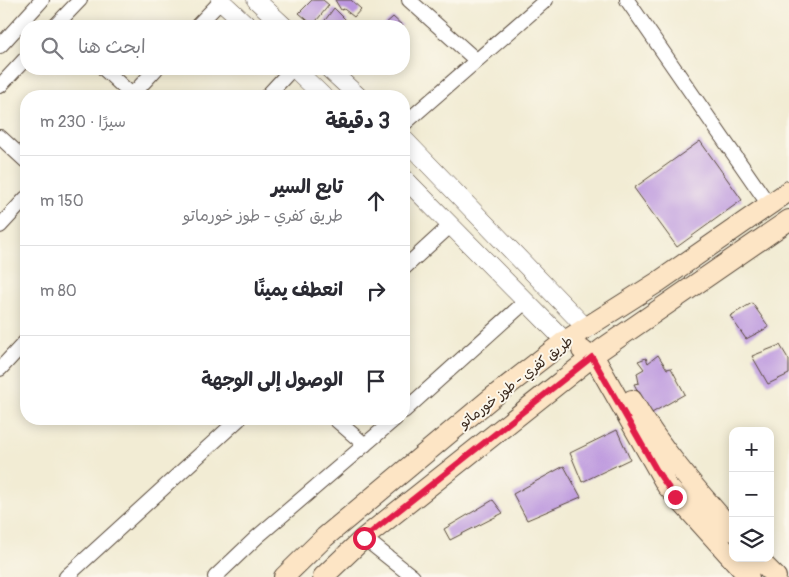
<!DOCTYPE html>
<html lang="ar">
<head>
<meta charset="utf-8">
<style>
	:root { --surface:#fff; --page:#f7f7f7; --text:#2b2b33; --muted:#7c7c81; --line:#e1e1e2 }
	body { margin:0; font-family:Pangolin,"Playpen Sans Arabic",sans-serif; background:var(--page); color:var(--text); direction:rtl }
	.controls { position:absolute; right:15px; bottom:15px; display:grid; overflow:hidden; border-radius:10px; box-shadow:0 2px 12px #0003 }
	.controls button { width:45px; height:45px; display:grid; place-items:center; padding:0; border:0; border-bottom:1px solid var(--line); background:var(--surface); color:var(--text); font:25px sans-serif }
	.stop { position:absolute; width:15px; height:15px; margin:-11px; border:4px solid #e11d48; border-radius:50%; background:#fff }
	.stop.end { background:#e11d48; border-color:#fff; box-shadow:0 1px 5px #0008 }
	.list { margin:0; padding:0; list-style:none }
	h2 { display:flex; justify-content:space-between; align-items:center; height:65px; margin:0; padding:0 20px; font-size:21px }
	h2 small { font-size:16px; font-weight:400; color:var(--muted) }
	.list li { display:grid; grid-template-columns:32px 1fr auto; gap:15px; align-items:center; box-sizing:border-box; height:90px; padding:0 20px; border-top:1px solid var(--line) }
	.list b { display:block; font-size:19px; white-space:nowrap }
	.list p { margin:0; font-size:16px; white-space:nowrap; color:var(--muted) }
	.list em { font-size:16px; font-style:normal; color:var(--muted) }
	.icon { flex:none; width:28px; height:28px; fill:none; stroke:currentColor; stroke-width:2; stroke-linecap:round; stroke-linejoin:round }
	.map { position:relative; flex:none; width:789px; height:577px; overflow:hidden; direction:ltr }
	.search { position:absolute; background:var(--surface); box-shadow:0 2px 12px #0003; left:20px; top:20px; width:390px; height:55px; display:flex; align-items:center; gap:12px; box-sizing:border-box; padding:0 18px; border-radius:20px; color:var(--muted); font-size:19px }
	.panel { position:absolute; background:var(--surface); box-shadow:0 2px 12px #0003; left:20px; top:90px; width:390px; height:335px; border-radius:20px; direction:rtl }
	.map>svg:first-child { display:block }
	.building { fill:#bb96de }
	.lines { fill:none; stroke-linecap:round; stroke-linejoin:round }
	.minor-casing { stroke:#564739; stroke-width:16 }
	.tertiary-casing { stroke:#564739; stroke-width:19 }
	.secondary-casing { stroke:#564739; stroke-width:22 }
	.minor { stroke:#fff; stroke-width:14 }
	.tertiary { stroke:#fff; stroke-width:18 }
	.secondary { stroke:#fde5c5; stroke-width:20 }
	.route { stroke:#e11d48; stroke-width:6 }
	.labels { text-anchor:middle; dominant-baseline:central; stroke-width:4; stroke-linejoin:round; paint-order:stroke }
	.street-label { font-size:14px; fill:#3b2a1e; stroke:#fbf7ec }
</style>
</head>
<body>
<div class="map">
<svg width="789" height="577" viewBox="0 0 789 577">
	<rect width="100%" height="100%" fill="#fbf7ec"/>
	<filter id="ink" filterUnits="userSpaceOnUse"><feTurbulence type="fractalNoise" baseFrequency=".02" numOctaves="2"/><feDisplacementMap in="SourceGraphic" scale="10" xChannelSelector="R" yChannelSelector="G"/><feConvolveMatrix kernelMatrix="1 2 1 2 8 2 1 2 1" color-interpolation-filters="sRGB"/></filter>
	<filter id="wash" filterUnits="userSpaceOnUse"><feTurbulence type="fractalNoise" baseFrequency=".0096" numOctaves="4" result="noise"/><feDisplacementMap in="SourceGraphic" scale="20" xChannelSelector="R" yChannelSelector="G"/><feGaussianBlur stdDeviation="1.12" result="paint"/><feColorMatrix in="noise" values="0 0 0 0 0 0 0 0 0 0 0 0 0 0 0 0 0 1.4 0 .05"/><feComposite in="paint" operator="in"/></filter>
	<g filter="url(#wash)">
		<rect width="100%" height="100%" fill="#f2ecd4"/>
		<g id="blocks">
			<path class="building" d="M312,0H323L329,5L313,25L299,13Z
				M335,0H351L361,9L354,17L344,9L341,10Z
				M334,8L348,22L344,26H329L323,23Z
				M393,17L403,26H383Z
				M700,141L742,200L677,247L634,188Z
				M752,303L769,327L746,339L730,316Z
				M780,345L789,360V374L768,384L752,356Z
				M658,355L667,369L671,368L685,394L650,414L634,384L639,383L637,373L644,369L638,361L646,358L648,363Z
				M617,430L630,459L582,482L570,453Z
				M564,466L581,497L527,520L513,494Z
				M493,500L503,513L450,540L444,529Z"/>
		</g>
	</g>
	<g filter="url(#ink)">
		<use href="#blocks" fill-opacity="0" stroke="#564739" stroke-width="1"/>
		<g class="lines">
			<defs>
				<path id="minor" d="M409,0L476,60
					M627,0L769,205
					M55,26L80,0
					M197,26L221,1
					M0,46L42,0
					M104,69L133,96
					M0,86L26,58
					M132,95L156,69
					M267,96L292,69
					M404,124L546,0
					M0,137L26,161
					M0,226L26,198
					M404,268L451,225
					M0,369L26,341
					M404,411L525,302
					M335,419L365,445
					M364,538L413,577
					M66,577L239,419
					M215,577L257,537L395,419"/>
				<path id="tertiary" d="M220,0L248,26
					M256,0L284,26
					M295,69L323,96
					M329,69L358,96
					M404,139L587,329
					M404,178L565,341"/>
				<path id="secondary" d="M582,350L598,364L667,486L749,577
					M632,400C660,448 696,489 733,531
					M757,558L776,577
					M284,577L325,537L489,400L565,341L658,282L789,191
					M323,577L364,538L602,349L789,220"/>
			</defs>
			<use href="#minor" class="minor-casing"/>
			<use href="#tertiary" class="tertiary-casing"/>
			<use href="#secondary" class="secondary-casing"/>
			<use href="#minor" class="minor"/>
			<use href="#tertiary" class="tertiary"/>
			<use href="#secondary" class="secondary"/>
		</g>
	</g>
	<g class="lines" filter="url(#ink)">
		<path class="route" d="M364,538L592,357L657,471L675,497"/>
	</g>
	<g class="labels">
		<g class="street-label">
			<text transform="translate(516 382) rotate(-38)">طريق كفري - طوز خورماتو</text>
		</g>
	</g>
</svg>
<div class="controls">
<button>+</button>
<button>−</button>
<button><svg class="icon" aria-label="layers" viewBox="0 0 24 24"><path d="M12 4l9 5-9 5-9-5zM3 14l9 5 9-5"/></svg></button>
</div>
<div class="stop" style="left:364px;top:538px"></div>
<div class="stop end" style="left:675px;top:497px"></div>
<div class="search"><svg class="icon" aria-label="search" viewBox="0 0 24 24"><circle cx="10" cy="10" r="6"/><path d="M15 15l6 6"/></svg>ابحث هنا</div>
<section class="panel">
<h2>3 دقيقة<small>سيرًا · 230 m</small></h2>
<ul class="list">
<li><svg class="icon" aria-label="ahead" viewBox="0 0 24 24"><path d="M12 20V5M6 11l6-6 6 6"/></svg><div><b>تابع السير</b><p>طريق كفري - طوز خورماتو</p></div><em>150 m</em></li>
<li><svg class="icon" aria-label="right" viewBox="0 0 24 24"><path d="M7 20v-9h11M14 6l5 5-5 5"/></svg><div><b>انعطف يمينًا</b></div><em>80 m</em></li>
<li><svg class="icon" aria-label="arrive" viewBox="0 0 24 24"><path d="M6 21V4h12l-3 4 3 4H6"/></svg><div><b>الوصول إلى الوجهة</b></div></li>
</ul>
</section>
</div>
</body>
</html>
